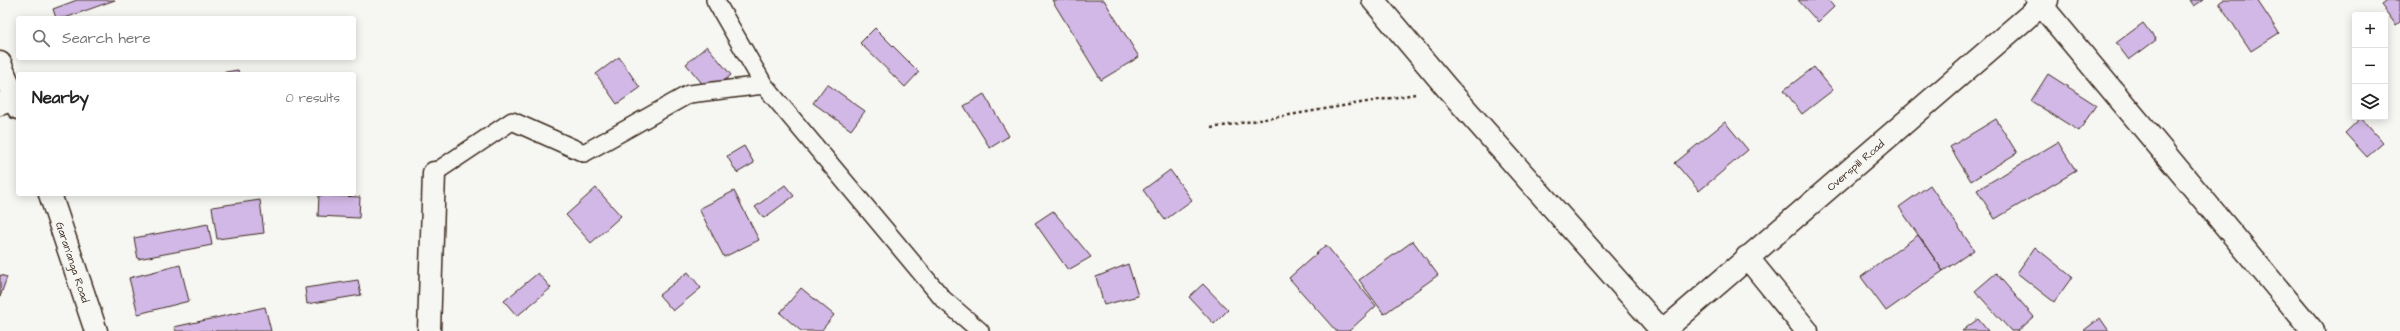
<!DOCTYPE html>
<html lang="en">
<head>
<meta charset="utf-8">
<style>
	:root { --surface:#fff; --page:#f2f2f2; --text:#222; --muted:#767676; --line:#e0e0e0 }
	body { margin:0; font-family:"Architects Daughter",sans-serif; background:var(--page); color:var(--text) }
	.controls { position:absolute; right:12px; top:12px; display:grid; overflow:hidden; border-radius:4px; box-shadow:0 2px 10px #0003 }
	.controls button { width:36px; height:36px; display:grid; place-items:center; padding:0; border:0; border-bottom:1px solid var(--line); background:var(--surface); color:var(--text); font:20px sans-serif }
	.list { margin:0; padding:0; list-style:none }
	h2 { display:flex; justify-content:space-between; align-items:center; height:52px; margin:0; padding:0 16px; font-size:17px }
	h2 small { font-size:13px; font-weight:400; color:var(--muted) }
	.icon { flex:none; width:22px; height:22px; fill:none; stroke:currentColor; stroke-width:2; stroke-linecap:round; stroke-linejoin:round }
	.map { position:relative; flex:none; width:2400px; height:331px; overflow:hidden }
	.search { position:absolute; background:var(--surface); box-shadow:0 2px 10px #0003; left:16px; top:16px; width:340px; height:44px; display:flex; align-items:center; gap:10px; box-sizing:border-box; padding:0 14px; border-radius:4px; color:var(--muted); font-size:15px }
	.panel { position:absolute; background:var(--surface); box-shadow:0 2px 10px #0003; left:16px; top:72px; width:340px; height:124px; border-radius:4px }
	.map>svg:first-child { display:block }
	.building { fill:#d2b8e6; stroke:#3b2a1e }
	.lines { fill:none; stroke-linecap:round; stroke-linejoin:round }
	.service-casing { stroke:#3b2a1e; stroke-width:20 }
	.minor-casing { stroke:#3b2a1e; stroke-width:25 }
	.tertiary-casing { stroke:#3b2a1e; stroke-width:25 }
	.path { stroke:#3b2a1e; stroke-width:2.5; stroke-dasharray:3 3; stroke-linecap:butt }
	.service { stroke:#f6f6f2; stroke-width:17 }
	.minor { stroke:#f6f6f2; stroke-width:22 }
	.tertiary { stroke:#f6f6f2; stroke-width:22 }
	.labels { text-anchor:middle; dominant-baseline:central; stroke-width:3; stroke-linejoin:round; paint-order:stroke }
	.street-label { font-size:11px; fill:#3b2a1e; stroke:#f6f6f2 }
</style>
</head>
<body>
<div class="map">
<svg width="2400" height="331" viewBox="0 0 2400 331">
	<rect width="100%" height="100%" fill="#f6f6f2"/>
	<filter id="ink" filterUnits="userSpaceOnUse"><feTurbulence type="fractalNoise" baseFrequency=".025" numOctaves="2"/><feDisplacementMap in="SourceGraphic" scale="8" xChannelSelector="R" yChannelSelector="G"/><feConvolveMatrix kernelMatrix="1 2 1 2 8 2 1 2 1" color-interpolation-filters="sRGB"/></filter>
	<g filter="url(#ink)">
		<path class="building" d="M77,0H115L65,18H56L53,9Z
			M1052,0H1104L1139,57L1101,80Z
			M1798,0H1828L1834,7L1818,22Z
			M2190,0H2203L2194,6Z
			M2223,0H2257L2279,33L2251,51L2219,3Z
			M2388,0H2400V22L2396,25L2381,5Z
			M2143,23L2156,40L2129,60L2116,43Z
			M875,28L919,72L905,87L860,43Z
			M707,46L731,75L710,93L686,64Z
			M619,57L640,88L617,104L596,74Z
			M1814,67L1833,90L1802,114L1784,90Z
			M238,70L239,74H214Z
			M2048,74L2096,105L2079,131L2031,101Z
			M827,84L865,111L851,130L813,103Z
			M984,94L1009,136L990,148L964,106Z
			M2361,118L2383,143L2367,157L2345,133Z
			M1996,119L2017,153L1971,181L1950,147Z
			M1725,122L1748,150L1699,191L1675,163Z
			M2058,142L2076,171L1995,219L1977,190Z
			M744,146L754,163L737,173L727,156Z
			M1170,170L1192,200L1165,220L1143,190Z
			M785,185L794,196L764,218L755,207Z
			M1930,185L1974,250L1943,271L1899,207Z
			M596,188L621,216L591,243L566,215Z
			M734,191L759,240L724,257L699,209Z
			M319,195L360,197L359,218L318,216Z
			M260,200L264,233L217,239L212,207Z
			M1053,211L1091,257L1068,270L1035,223Z
			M208,224L212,245L138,259L134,238Z
			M1918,235L1943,271L1886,311L1861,277Z
			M1413,241L1438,275L1384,314L1359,280Z
			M1326,245L1376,306L1349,331H1336L1289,278Z
			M2035,247L2072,277L2054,302L2017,273Z
			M1128,264L1138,296L1104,305L1096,277Z
			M180,265L189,301L138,314L129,278Z
			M688,272L701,288L673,311L659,295Z
			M538,273L551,288L517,316L504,301Z
			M1996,273L2034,317L2018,331H2011L1975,291Z
			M0,275L7,277L0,297Z
			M358,280L361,295L307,304L305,288Z
			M1203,284L1228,310L1214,324L1189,297Z
			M801,288L834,315L821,331H801L780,313Z
			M265,307L271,331H176L174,327Z
			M2100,318L2109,331H2083Z
			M1978,319L1988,331H1962Z"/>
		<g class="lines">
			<defs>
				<path id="service" d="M715,0L764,85L943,299L980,331
					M434,173L512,121L584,153L689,94L764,85"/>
				<path id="minor" d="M1373,0L1447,88L1662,331
					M2037,0L2313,331
					M0,104L14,99
					M429,331L434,173"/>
				<g id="tertiary">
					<path d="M0,63L18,108"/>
					<path id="s1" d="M50,194L96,331"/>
					<path d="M1747,257L1807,331"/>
					<path id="s2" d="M1663,331L2047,0"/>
				</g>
			</defs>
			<use href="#service" class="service-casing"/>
			<use href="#minor" class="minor-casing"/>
			<use href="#tertiary" class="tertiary-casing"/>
			<path class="path" d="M1211,128L1415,94"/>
			<use href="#service" class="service"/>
			<use href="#minor" class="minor"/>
			<use href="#tertiary" class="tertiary"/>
		</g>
	</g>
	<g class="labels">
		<g class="street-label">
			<text stroke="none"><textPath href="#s2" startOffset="254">Overspill Road</textPath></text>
			<text stroke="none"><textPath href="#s1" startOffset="72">Garan'anga Road</textPath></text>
		</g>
	</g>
</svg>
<div class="controls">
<button>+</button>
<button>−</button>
<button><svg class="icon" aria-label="layers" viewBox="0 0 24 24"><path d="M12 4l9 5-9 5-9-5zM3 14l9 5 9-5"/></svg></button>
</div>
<div class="search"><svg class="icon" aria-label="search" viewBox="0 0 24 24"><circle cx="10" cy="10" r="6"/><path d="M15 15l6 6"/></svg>Search here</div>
<section class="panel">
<h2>Nearby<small>0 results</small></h2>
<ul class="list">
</ul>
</section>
</div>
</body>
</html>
